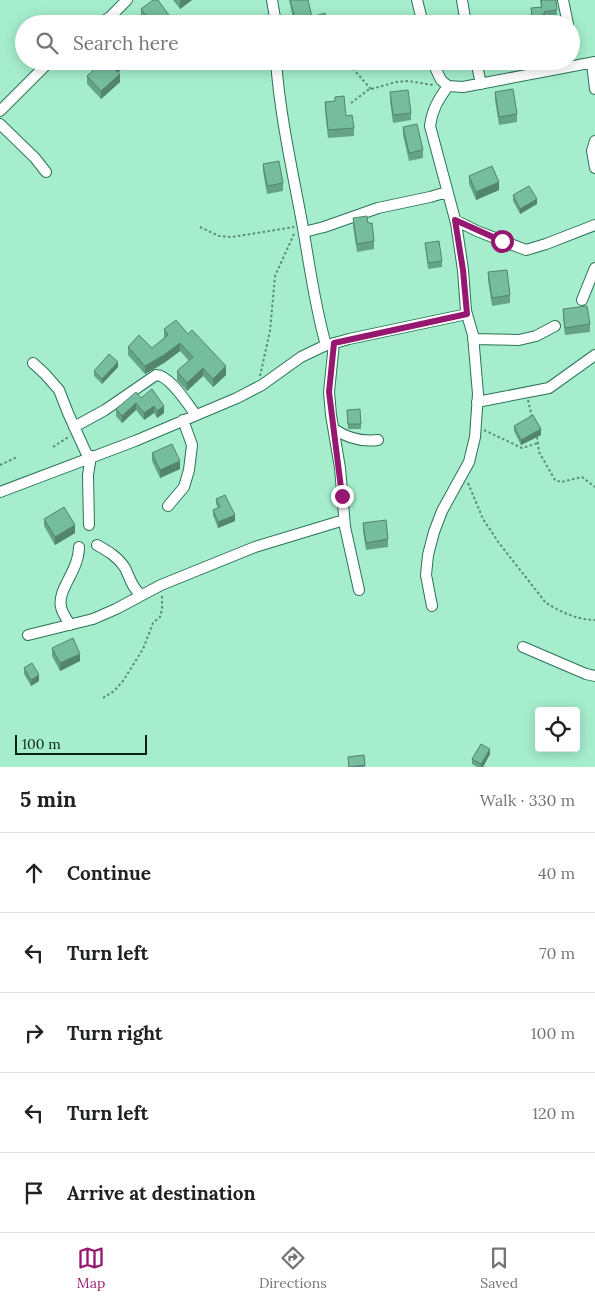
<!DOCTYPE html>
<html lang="en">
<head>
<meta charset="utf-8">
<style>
	:root { --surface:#fff; --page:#f2f2f2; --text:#202124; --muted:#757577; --line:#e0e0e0; --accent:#961770 }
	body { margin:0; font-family:Lora,serif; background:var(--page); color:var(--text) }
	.controls { position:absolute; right:15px; bottom:15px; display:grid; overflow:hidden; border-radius:5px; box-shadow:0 2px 12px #0003 }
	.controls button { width:45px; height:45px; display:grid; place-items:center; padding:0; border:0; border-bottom:1px solid var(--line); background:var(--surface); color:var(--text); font:25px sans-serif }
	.scale { position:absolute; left:15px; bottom:12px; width:132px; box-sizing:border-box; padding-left:5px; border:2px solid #052318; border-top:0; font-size:14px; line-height:18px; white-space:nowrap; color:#052318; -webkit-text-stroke:4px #a5edcc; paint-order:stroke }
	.stop { position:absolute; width:15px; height:15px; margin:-11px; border:4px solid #961770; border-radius:50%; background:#fff }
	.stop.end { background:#961770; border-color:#fff; box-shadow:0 1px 5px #0008 }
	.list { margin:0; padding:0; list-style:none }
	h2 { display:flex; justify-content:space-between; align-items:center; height:65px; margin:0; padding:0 20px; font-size:21px }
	h2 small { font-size:16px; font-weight:400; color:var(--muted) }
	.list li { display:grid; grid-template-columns:32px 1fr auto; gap:15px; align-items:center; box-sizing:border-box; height:80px; padding:0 20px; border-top:1px solid var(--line) }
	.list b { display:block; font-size:19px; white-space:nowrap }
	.list em { font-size:16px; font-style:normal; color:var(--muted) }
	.icon { flex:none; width:28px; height:28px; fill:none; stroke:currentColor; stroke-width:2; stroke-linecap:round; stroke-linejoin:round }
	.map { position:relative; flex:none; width:595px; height:767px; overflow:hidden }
	.search { position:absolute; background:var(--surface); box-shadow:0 2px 12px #0003; left:15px; right:15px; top:15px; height:55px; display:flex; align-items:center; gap:12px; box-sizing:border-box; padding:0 18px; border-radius:28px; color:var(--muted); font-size:19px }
	.sheet { height:465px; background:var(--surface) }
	nav { display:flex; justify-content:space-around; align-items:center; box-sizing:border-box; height:70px; border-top:1px solid var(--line); background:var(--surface); font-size:14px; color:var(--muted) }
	nav a { display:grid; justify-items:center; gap:2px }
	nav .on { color:var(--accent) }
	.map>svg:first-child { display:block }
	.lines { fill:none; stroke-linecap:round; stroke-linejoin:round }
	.minor-casing { stroke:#2a7357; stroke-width:12 }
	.path { stroke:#598d76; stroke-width:2; stroke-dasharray:2.5 2.5; stroke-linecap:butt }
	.minor { stroke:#fff; stroke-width:10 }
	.wall { fill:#65a387 }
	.shaded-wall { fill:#53846e }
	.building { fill:#76bd9d; stroke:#53846e }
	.route { stroke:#961770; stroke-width:6 }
</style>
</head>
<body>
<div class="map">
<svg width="595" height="767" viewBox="0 0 595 767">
	<rect width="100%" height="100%" fill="#a5edcc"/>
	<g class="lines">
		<defs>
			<path id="minor" d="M272,0L276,24
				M417,0L423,24
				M462,0L466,24
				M563,0L568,24
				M99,24L110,17L127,0
				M276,61C280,117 293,173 303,228C310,268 315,307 326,345
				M432,61L441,80L448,86L463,87L595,62
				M476,61L481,84
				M592,63L595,89
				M0,111L50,61
				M0,124L35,158L46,172
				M595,141L592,151L595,168
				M455,220L477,231L526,250L546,244L595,225
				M304,232L324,227L378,208L430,197L447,192
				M582,300L595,268
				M473,339L519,340L536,336L555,326
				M334,343L329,392L331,415L340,468L345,527L359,590
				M33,363L45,374L59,390L68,413L88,457
				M477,402L549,388L595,355
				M74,427L105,410L156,375C170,375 188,405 196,415
				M334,429C347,438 361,442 378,440
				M0,492L135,441L237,398L262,385L301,357L324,346L349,339L467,314
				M168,506L184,487L189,470L192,445L183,420
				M89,525L88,475L91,456
				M97,545C108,551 118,557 125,568C130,578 132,588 141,595
				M432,606L426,575L428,555L434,532L442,511L469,462L475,437L478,394L473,335L466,311L463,270L456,223L430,126C432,110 438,100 448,86
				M70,625C67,619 62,613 61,607C57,589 79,571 79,547
				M28,635L93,619L116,609L161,585L255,547L344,520
				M523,647L586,674L595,676"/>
		</defs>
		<use href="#minor" class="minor-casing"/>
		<path class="path" d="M346,61L371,89
			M351,103L368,90L396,82L408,81L433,85
			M200,227L219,236L232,237L294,227
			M260,376L270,331L275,276L294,234
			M528,400L532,417
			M484,430L522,448L538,443
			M537,437L539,452L555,480L561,482L582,477L595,487
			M53,447L70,436
			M0,465L17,457
			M468,483L483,519L499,543L546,603C561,612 578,620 595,620
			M103,698L114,691L123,681L143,649L153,623L160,617L162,609V595"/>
		<use href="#minor" class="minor"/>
	</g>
	<path class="wall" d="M173,0H192L180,9Z
		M289,0H308L312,17L294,23Z
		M540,0H556L557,15L544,17V20L532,22L531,8L541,7Z
		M141,9L171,24H146L141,17Z
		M129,61L118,73L120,82L101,99L87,84V76Z
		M390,92L411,113V120L393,123L390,100Z
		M495,92L517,114V122L499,125L495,100Z
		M325,102L346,116L354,128V136L328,138L325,110Z
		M403,127L423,150V158L409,161L403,135Z
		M263,164L283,183V191L267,194L263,171Z
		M469,176L499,190L476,200L469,184Z
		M513,195L537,204L520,214L513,201Z
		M353,218L368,223L374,241V249L357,252L353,226Z
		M425,243L442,261V267L428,269Z
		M488,272L510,295V303L492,306L488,280Z
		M563,309L590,324V332L565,335L563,317Z
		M164,329L188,334L226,375L213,387L203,376L187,391L177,380V371L189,361L180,351L164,363L145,374L128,355V347L152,348L164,338Z
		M118,367L102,384L94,376V371Z
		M141,398L164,413L157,418L154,413L144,420L136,410L122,423L116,416V409Z
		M347,410L361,424V429H348Z
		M514,426L541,435L521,445L514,431Z
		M152,453L180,469L160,478L152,461Z
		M216,499L235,521L218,528L213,515V510L218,508L216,504Z
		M44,519L75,533L55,545L44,526Z
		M363,523L388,539V547L366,550L363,531Z
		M52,648L80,661L60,671L52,656Z
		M24,668L39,681L31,686L24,674Z
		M490,754L483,767H477L472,764V759Z
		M364,755L365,767H348V757Z"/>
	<path class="shaded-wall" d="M182,0H192L180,9V1Z
		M171,18V24H162Z
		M121,61H129L114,77V69Z
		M120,74V82L101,99V91Z
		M499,182V190L476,200V192Z
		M537,199V204L520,214V209Z
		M180,343V351L164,363L145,374V366Z
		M118,362V367L102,384V379Z
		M226,366V375L213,387V379Z
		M203,368V376L187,391V383Z
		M136,403V410L122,423V416Z
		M154,406V413L144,420V413Z
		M164,406V413L157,418V411Z
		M541,429V435L521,445V440Z
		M180,461V469L160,478V470Z
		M235,515V521L218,528V522Z
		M75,525V533L55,545V537Z
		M80,654V661L60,671V663Z
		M39,675V681L31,686V680Z
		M490,749V754L483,767H481V764Z"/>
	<path class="building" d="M153,0H158L171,18L162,24H152L141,9Z
		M290,0H308L312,17L325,13L328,24H293L296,22Z
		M541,0H556L557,10L544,12V15L532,16L531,8L542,7Z
		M103,61H121L114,69L120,74L101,91L87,76Z
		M513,89L517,114L499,117L495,92Z
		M408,90L411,113L393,115L390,92Z
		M344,96L346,116L352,115L354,128L328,130L325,102L335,101V97Z
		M417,124L423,150L409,153L403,127Z
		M279,161L283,183L267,186L263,164Z
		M492,166L499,182L476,192L469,176Z
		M529,186L537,199L520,209L513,195Z
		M367,216L368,223H372L374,241L357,244L353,218Z
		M439,241L442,261L428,263L425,243Z
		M507,270L510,295L492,298L488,272Z
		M587,306L590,324L565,328L563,309Z
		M176,320L188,334L192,330L226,366L213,379L203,368L187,383L177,371L193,357L180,343L164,355L145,366L128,347L139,335L152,348L168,335L164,329Z
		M109,354L118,362L102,379L94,371Z
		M152,389L164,406L157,411L154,406L144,413L136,403L122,416L116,409L136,392L141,398Z
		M360,409L361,424H348L347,410Z
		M533,415L541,429L521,440L514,426Z
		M172,444L180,461L160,470L152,453Z
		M225,495L235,515L218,522L213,510L220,507L216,499Z
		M64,507L75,525L55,537L44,519Z
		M386,520L388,539L366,543L363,523Z
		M73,638L80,654L60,663L52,648Z
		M32,663L39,675L31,680L24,668Z
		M481,744L490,749L481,764L472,759Z
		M364,755L365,765L349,767L348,757Z"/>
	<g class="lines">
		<path class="route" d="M342,496L329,392L334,343L467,314L463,270L455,220L502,241"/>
	</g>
</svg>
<div class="controls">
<button><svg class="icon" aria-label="locate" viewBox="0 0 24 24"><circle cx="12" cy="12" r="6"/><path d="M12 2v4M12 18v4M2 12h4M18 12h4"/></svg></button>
</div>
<div class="scale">100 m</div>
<div class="stop" style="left:502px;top:241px"></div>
<div class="stop end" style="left:342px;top:496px"></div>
<div class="search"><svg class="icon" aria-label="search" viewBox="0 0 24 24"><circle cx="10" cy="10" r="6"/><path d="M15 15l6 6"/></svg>Search here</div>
</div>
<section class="sheet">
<h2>5 min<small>Walk · 330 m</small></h2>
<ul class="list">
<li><svg class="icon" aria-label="ahead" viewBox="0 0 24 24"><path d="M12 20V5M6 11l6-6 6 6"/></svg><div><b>Continue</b></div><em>40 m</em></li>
<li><svg class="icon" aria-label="left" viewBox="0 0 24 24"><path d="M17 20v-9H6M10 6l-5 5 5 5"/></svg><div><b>Turn left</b></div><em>70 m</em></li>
<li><svg class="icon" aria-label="right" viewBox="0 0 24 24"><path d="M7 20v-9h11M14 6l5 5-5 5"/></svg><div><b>Turn right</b></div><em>100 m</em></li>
<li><svg class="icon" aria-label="left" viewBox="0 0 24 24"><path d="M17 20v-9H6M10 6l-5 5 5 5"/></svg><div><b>Turn left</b></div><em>120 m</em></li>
<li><svg class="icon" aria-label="arrive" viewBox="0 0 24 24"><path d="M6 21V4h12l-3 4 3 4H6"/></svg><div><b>Arrive at destination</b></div></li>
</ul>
</section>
<nav>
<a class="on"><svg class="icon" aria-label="map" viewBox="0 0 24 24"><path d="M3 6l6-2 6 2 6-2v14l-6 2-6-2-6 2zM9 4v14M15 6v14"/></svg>Map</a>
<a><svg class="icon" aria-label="directions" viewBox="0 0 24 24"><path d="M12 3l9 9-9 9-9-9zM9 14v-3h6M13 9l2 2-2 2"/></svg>Directions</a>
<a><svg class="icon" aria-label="saved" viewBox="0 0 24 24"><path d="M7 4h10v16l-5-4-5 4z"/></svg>Saved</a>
</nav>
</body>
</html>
